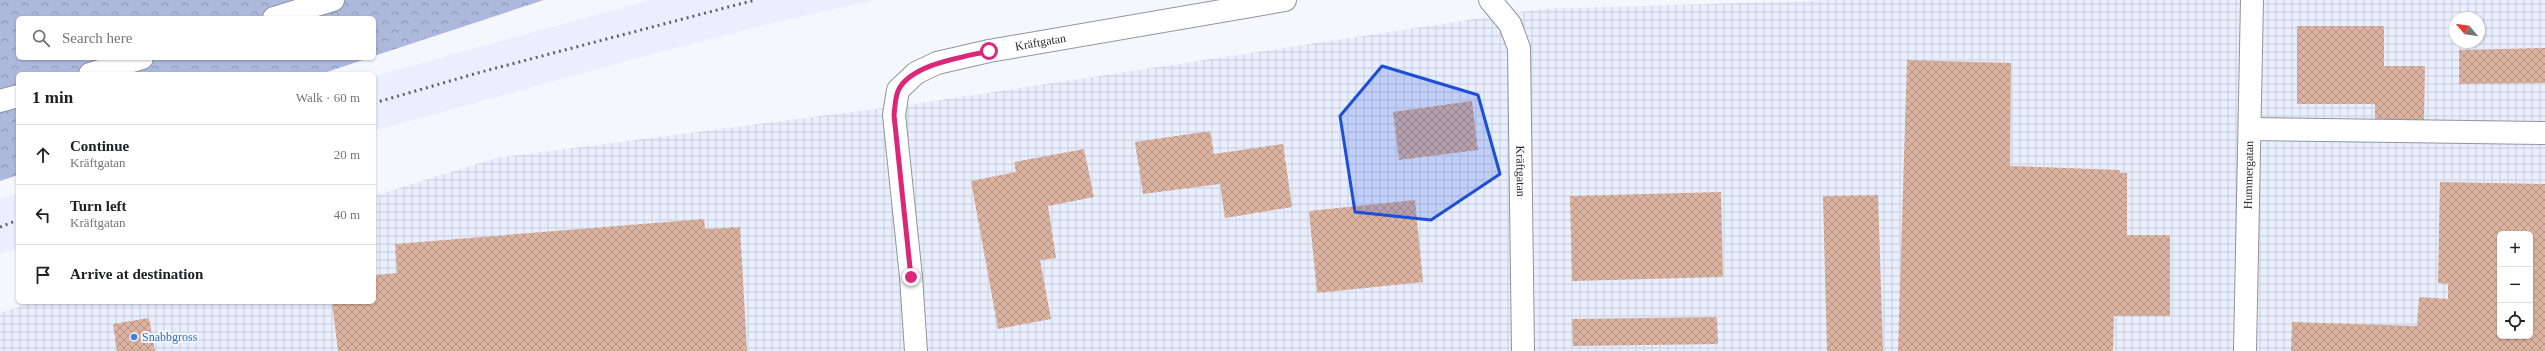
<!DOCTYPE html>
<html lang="en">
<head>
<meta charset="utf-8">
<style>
	:root { --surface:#fff; --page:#f6f6f6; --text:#202124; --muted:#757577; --line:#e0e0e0 }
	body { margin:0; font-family:Georgia,serif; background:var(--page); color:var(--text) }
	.controls { position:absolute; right:12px; bottom:12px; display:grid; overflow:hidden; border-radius:6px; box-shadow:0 1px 3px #0004 }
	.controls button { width:36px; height:36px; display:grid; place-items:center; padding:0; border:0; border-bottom:1px solid var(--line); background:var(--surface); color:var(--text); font:20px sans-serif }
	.compass { position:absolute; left:2449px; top:12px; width:36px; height:36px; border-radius:50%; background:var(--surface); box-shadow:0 1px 3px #0004; rotate:299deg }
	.stop { position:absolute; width:12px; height:12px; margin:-9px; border:3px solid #db2777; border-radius:50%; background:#fff }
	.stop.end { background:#db2777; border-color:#fff; box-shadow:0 1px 4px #0008 }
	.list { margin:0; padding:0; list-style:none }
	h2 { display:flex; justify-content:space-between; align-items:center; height:52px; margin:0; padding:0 16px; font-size:17px }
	h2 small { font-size:13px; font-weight:400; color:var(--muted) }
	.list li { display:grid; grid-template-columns:26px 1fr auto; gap:12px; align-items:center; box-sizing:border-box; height:60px; padding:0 16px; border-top:1px solid var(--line) }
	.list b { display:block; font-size:15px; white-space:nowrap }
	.list p { margin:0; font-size:13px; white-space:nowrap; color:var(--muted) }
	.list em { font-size:13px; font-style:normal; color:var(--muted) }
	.icon { flex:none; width:22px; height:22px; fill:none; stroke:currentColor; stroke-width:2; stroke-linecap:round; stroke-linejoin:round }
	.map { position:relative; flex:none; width:2545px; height:351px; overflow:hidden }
	.search { position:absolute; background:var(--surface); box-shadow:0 1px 3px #0004; left:16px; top:16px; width:360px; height:44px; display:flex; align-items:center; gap:10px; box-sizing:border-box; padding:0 14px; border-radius:6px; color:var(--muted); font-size:15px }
	.panel { position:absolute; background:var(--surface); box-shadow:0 1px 3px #0004; left:16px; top:72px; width:360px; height:232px; border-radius:6px }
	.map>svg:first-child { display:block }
	.industrial { fill:url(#industrial-grid); fill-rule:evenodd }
	.built { fill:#eaefff }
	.forest { fill:url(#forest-crowns) }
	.building { fill:url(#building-cross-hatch); fill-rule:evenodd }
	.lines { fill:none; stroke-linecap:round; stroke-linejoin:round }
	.minor-casing { stroke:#92949d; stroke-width:24 }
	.minor { stroke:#fff; stroke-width:22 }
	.rail { stroke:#606166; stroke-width:3; stroke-dasharray:2 4; stroke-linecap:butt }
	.route { stroke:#db2777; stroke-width:5 }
	.marked { fill:#1d4ed8; fill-opacity:0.2; stroke:#1d4ed8; stroke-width:3; stroke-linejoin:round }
	.shop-dot { fill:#3f7fe0; stroke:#f5f7ff; stroke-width:1.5 }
	.labels { text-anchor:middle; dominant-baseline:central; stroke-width:4; stroke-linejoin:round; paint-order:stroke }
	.street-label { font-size:12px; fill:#2a2b2f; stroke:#f5f7ff }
	.shop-label { font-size:12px; fill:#366cbe; stroke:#f5f7ff; text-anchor:start }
</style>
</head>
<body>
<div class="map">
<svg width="2545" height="351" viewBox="0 0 2545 351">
	<defs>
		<pattern id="industrial-grid" width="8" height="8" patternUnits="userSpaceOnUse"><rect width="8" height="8" fill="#eaefff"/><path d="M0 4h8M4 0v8" fill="none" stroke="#c9cddb"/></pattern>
		<pattern id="forest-crowns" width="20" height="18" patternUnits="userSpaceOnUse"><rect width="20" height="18" fill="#adb8dd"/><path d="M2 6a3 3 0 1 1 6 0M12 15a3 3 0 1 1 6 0" fill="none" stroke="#8d96b4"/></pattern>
		<pattern id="building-cross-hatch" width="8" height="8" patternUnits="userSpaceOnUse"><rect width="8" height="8" fill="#dbb3a0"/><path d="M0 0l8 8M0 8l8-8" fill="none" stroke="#b29283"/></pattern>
	</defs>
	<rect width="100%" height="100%" fill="#f5f7ff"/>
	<path class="industrial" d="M1840,0H2545V351H0V313L34,302H374V196L496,158L921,103L1541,9ZM2455,18H2479V42H2455ZM2500,234H2530V336H2500Z"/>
	<path class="built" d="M650,0H875L777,22L645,56L374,131V76Z
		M18,193V248L0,254V199Z"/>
	<path class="forest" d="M0,0H544L374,56V18H18V58H369L321,74H18V175L0,181Z"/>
	<path class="building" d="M2297,26H2384V66H2425L2424,120H2375V104H2297Z
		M2545,48V83L2459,84V50Z
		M1907,60L2011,63L2010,166L2120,170V173H2127V235H2170V316H2114L2113,351H1898Z
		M1472,101L1478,150L1399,160L1393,112Z
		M1210,131L1214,154L1283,144L1292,207L1225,218L1220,184L1143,194L1135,142Z
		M1084,149L1094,197L1048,206L1056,258L1040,260L1051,319L998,329L971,181L1016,172L1014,162Z
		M2440,182L2545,184V351H2291L2292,322L2417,326L2419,297L2448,299V284L2438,283ZM2500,234H2530V336H2500Z
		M1721,192L1723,277L1572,281L1570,196Z
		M1878,195L1883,351H1827L1823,196Z
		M1415,200L1423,282L1317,293L1309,211Z
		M704,219L705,229L740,227L747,351H338L332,302H374V275L397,273L395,244Z
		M1717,317L1718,344L1573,346L1572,319Z
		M149,318L155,351H117L113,324Z"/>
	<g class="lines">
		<defs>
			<g id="minor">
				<path id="s1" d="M1490,0L1510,24L1519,48L1523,351"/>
				<path d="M274,18L333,0"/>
				<path d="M90,74L142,58"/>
				<path d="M0,101L18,96"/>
				<path d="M2250,129L2545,133"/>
				<path id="s2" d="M916,351L911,277L894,115L898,90L916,73L937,63L989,51L1285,0"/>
				<path id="s3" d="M2245,351L2252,0"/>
			</g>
		</defs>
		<use href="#minor" class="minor-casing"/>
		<use href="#minor" class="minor"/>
		<path class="rail" d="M374,103L481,72L755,0
			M0,227L18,220"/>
	</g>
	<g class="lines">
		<path class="route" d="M911,277L894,115C895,108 895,98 898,91C910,64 964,57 989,51"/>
	</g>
	<path class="marked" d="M1382,66L1478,95L1500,174L1431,220L1355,212L1340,116Z"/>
	<circle class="shop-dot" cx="134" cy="337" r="4"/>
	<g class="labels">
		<g class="street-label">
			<text stroke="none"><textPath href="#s2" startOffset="416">Kräftgatan</textPath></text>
			<text stroke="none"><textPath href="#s1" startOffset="180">Kräftgatan</textPath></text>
			<text stroke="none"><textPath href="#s3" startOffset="176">Hummergatan</textPath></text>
		</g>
		<g class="shop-label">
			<text x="142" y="337">Snabbgross</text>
		</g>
	</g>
</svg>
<div class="controls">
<button>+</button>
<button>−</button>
<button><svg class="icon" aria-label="locate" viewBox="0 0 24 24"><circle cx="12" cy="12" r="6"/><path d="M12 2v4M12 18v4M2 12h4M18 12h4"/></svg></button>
</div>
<svg class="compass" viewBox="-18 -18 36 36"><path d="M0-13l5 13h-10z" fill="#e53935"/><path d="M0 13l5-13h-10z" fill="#757577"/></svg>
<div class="stop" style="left:989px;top:51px"></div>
<div class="stop end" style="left:911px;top:277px"></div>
<div class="search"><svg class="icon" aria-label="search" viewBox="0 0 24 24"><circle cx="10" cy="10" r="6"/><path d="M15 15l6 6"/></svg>Search here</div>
<section class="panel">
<h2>1 min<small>Walk · 60 m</small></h2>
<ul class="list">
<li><svg class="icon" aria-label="ahead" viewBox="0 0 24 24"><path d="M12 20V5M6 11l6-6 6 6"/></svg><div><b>Continue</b><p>Kräftgatan</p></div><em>20 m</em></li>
<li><svg class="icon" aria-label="left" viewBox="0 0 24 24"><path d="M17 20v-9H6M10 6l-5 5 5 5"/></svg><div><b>Turn left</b><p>Kräftgatan</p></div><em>40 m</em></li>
<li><svg class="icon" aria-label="arrive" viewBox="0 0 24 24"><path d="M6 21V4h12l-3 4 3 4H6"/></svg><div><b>Arrive at destination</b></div></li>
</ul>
</section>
</div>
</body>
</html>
